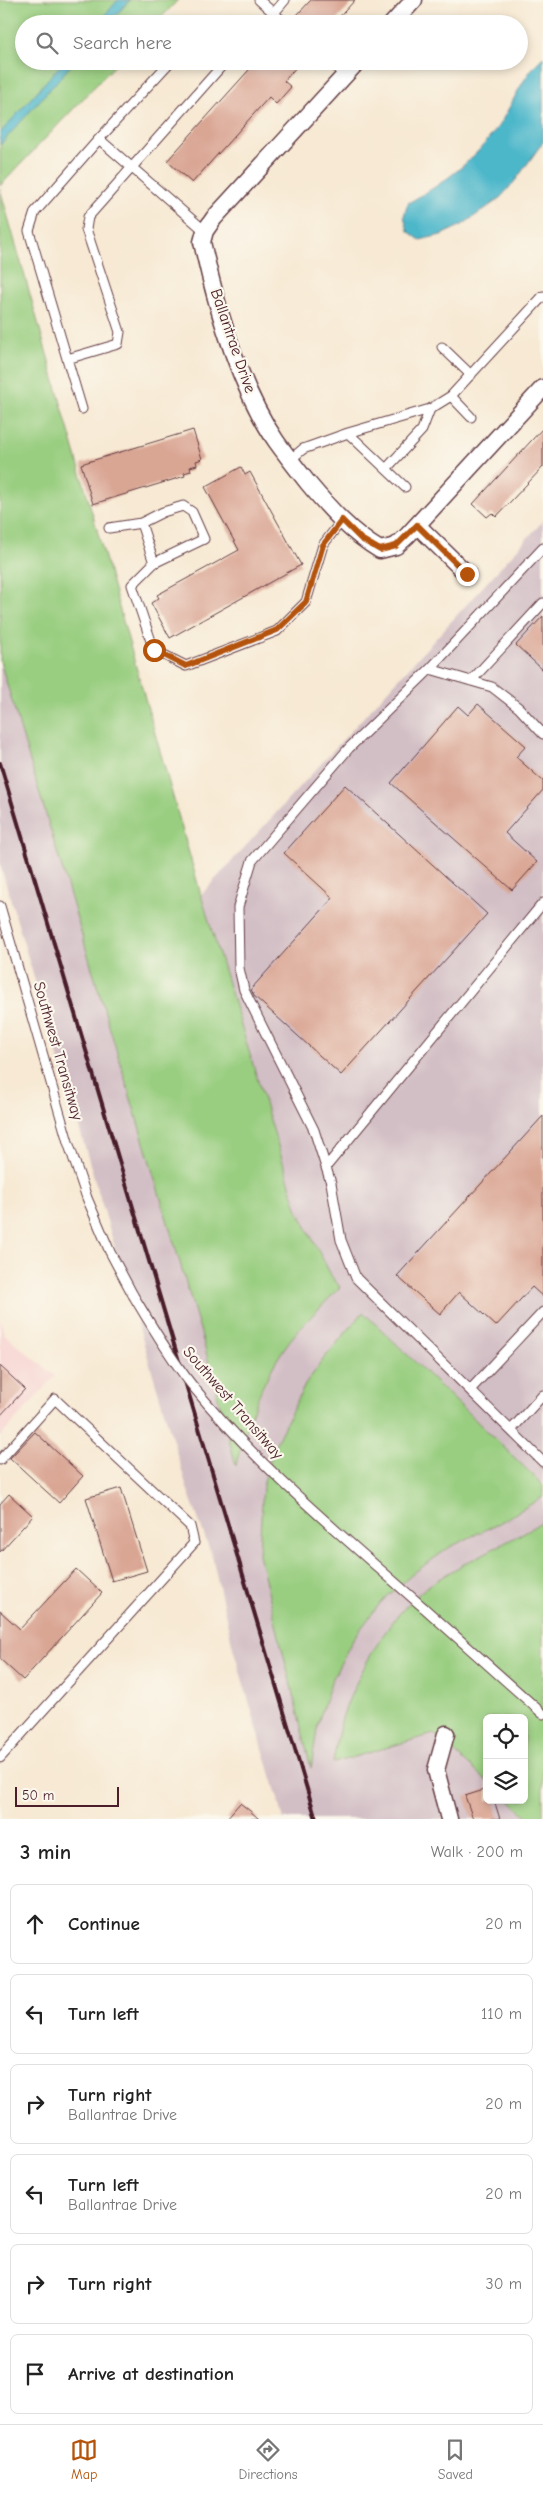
<!DOCTYPE html>
<html lang="en">
<head>
<meta charset="utf-8">
<style>
	:root { --surface:#fff; --page:#f6f6f6; --text:#222; --muted:#767676; --line:#e0e0e0; --accent:#b45309 }
	body { margin:0; font-family:"Comic Neue",sans-serif; background:var(--page); color:var(--text) }
	.controls { position:absolute; right:15px; bottom:15px; display:grid; overflow:hidden; border-radius:8px; box-shadow:0 2px 8px #0003 }
	.controls button { width:45px; height:45px; display:grid; place-items:center; padding:0; border:0; border-bottom:1px solid var(--line); background:var(--surface); color:var(--text); font:25px sans-serif }
	.scale { position:absolute; left:15px; bottom:12px; width:104px; box-sizing:border-box; padding-left:5px; border:2px solid #4a1f2b; border-top:0; font-size:14px; line-height:18px; white-space:nowrap; color:#4a1f2b; -webkit-text-stroke:4px #fbf7ec; paint-order:stroke }
	.stop { position:absolute; width:15px; height:15px; margin:-11px; border:4px solid #b45309; border-radius:50%; background:#fff }
	.stop.end { background:#b45309; border-color:#fff; box-shadow:0 1px 5px #0008 }
	.list { margin:0; padding:0; list-style:none }
	h2 { display:flex; justify-content:space-between; align-items:center; height:65px; margin:0; padding:0 20px; font-size:21px }
	h2 small { font-size:16px; font-weight:400; color:var(--muted) }
	.list li { display:grid; grid-template-columns:32px 1fr auto; gap:15px; align-items:center; box-sizing:border-box; height:80px; margin:0 10px 10px; padding:0 10px; border:1px solid var(--line); border-radius:8px }
	.list b { display:block; font-size:19px; white-space:nowrap }
	.list p { margin:0; font-size:16px; white-space:nowrap; color:var(--muted) }
	.list em { font-size:16px; font-style:normal; color:var(--muted) }
	.icon { flex:none; width:28px; height:28px; fill:none; stroke:currentColor; stroke-width:2; stroke-linecap:round; stroke-linejoin:round }
	.map { position:relative; flex:none; width:543px; height:1819px; overflow:hidden }
	.search { position:absolute; background:var(--surface); box-shadow:0 2px 8px #0003; left:15px; right:15px; top:15px; height:55px; display:flex; align-items:center; gap:12px; box-sizing:border-box; padding:0 18px; border-radius:28px; color:var(--muted); font-size:19px }
	.sheet { height:605px; background:var(--surface) }
	nav { display:flex; justify-content:space-around; align-items:center; box-sizing:border-box; height:70px; border-top:1px solid var(--line); background:var(--surface); font-size:14px; color:var(--muted) }
	nav a { display:grid; justify-items:center; gap:2px }
	nav .on { color:var(--accent) }
	.map>svg:first-child { display:block }
	.built { fill:#f7d0cf }
	.industrial { fill:#d2bec5 }
	.green { fill:#99ce80; stroke:#727656 }
	.water { fill:#4db7ca; stroke:#4c6b7a }
	.building { fill:#daa694 }
	.lines { fill:none; stroke-linecap:round; stroke-linejoin:round }
	.service-casing { stroke:#643d44; stroke-width:11 }
	.minor-casing { stroke:#643d44; stroke-width:19 }
	.service { stroke:#fff; stroke-width:9 }
	.minor { stroke:#fff; stroke-width:16 }
	.rail { stroke:#4a1f2b; stroke-width:4 }
	.service-bridge-casing { stroke:#643d44; stroke-width:11; stroke-linecap:butt }
	.service-bridge { stroke:#fff; stroke-width:9 }
	.route { stroke:#b45309; stroke-width:6 }
	.labels { text-anchor:middle; dominant-baseline:central; stroke-width:4.5; stroke-linejoin:round; paint-order:stroke }
	.street-label { font-size:16px; fill:#4a1f2b; stroke:#fbf7ec }
</style>
</head>
<body>
<div class="map">
<svg width="543" height="1819" viewBox="0 0 543 1819">
	<rect width="100%" height="100%" fill="#fbf7ec"/>
	<filter id="ink" filterUnits="userSpaceOnUse"><feTurbulence type="fractalNoise" baseFrequency=".02" numOctaves="2"/><feDisplacementMap in="SourceGraphic" scale="10" xChannelSelector="R" yChannelSelector="G"/><feConvolveMatrix kernelMatrix="1 2 1 2 8 2 1 2 1" color-interpolation-filters="sRGB"/></filter>
	<filter id="wash" filterUnits="userSpaceOnUse"><feTurbulence type="fractalNoise" baseFrequency=".0096" numOctaves="4" result="noise"/><feDisplacementMap in="SourceGraphic" scale="20" xChannelSelector="R" yChannelSelector="G"/><feGaussianBlur stdDeviation="1.12" result="paint"/><feColorMatrix in="noise" values="0 0 0 0 0 0 0 0 0 0 0 0 0 0 0 0 0 1.4 0 .05"/><feComposite in="paint" operator="in"/></filter>
	<g filter="url(#wash)">
		<rect width="100%" height="100%" fill="#f7e9d3"/>
		<path class="built" d="M0,1319L4,1334L55,1376L0,1437Z"/>
		<path class="industrial" d="M543,521V1485L363,1312L305,1385L274,1447L263,1485L259,1554L311,1766L318,1723L331,1682L353,1639L381,1602L415,1572L450,1547L501,1522L543,1497V1521L522,1535L435,1581L405,1608L391,1625L377,1644L343,1716L333,1762L434,1734L487,1781V1800H509L530,1819H284L233,1648L212,1556L188,1491L0,864V661L201,1333L237,1465L248,1422L275,1361L295,1334L340,1287L332,1277L298,1211L201,895Z"/>
		<path class="green" d="M0,0H178L155,24H24V61H119L0,186Z
			M0,189L201,895L298,1211L332,1277L340,1287C325,1303 309,1318 295,1334C264,1372 248,1419 236,1466L201,1333L0,661Z
			M363,1312L543,1485V1497L501,1522L450,1547L415,1572L381,1602L353,1639L331,1682L318,1723L311,1768L259,1554L263,1485L274,1447L305,1385L322,1361Z
			M543,1521V1819H530L509,1800H524V1718H487V1781L434,1734L333,1763C336,1747 338,1730 343,1715C361,1666 393,1608 437,1580C471,1558 509,1543 543,1521Z"/>
		<path class="water" d="M118,0H130L108,24H97Z
			M543,57V142L515,181L499,199L462,225L441,235L420,240L408,231L404,216L408,203C446,182 474,161 499,125C514,102 522,76 543,57Z
			M64,61H75L0,145V133Z"/>
		<g id="blocks">
			<path class="building" d="M311,0H355L333,24H307L297,15Z
				M257,61H291L297,66L284,81L291,87L276,104L269,97L192,183L167,161Z
				M543,428V467L496,517L492,513L487,517L473,504Z
				M193,430L202,459L196,461L197,465L190,467L191,471L184,473L185,476L93,504L81,464Z
				M241,467L245,475L250,472L301,565L170,638L151,603L159,598L157,595L239,550L205,487Z
				M543,616V670L516,645Z
				M478,704L526,746L516,757L543,781V790L505,833L537,862L512,890L391,783L458,706L468,715Z
				M345,785L487,914L341,1075L254,996L251,989L333,898L284,853Z
				M543,1116V1297L532,1287L496,1326L459,1292L440,1314L397,1276Z
				M0,1366L25,1389L0,1416Z
				M35,1432L83,1476L59,1503L10,1458Z
				M121,1488L147,1571L112,1581L86,1498Z
				M9,1494L33,1516L0,1552V1504Z
				M76,1569L102,1593L23,1680L0,1659V1611L20,1629Z
				M487,1789V1800H494L500,1819H473L465,1796Z
				M240,1803L249,1810L259,1819H226Z"/>
		</g>
	</g>
	<g filter="url(#ink)">
		<use href="#blocks" fill-opacity="0" stroke="#643d44" stroke-width="1"/>
		<g class="lines">
			<defs>
				<path id="service" d="M259,0L286,24
					M274,13L285,0
					M205,24L207,21L210,24
					M171,61L99,139L205,231
					M329,61L345,75
					M442,347L471,375
					M67,359L118,344L120,332L86,229L88,217L226,61
					M451,396L471,417
					M82,409L29,231L35,212L99,139
					M430,409L451,396L543,296
					M348,433L430,409L422,430L386,469
					M290,460L303,449L348,433L405,487
					M109,528L141,523
					M543,548L430,669L349,748L252,861L238,907L239,968L244,990L314,1130L331,1183L341,1240L356,1278L543,1462
					M154,563L141,523L163,512L183,506L192,512L204,539L154,563L132,585L154,650L186,666L277,631L306,602L323,545L342,520
					M430,669L492,687L519,708L543,734
					M471,681L543,603
					M0,906L68,1142L87,1198L110,1252L133,1295
					M326,1167L543,903
					M470,1390L543,1312
					M511,1430L543,1395
					M0,1460L55,1399L190,1526L194,1543L0,1758
					M423,1607L543,1714"/>
				<path id="minor" d="M392,24L414,0
					M358,61L214,218L205,231L202,242C216,305 239,387 276,441C286,455 297,469 308,483C329,508 351,533 380,550L396,546L407,536L543,388
					M417,525L467,574
					M446,1734L436,1770L449,1819"/>
			</defs>
			<use href="#service" class="service-casing"/>
			<use href="#minor" class="minor-casing"/>
			<use href="#service" class="service"/>
			<use href="#minor" class="minor"/>
			<path class="rail" d="M0,763L316,1819"/>
			<defs>
				<path id="service-bridge" d="M133,1295C151,1325 169,1356 191,1384C258,1467 343,1536 423,1607"/>
			</defs>
			<use href="#service-bridge" class="service-bridge-casing"/>
			<use href="#service-bridge" class="service-bridge"/>
		</g>
	</g>
	<g class="lines" filter="url(#ink)">
		<path class="route" d="M154,650L186,666L277,630L306,602L323,545L342,520L361,539L380,550L396,546L417,525L467,574"/>
	</g>
	<g class="labels">
		<g class="street-label">
			<text transform="translate(233 341) rotate(71)">Ballantrae Drive</text>
			<text transform="translate(58 1051) rotate(74)">Southwest Transitway</text>
			<text transform="translate(233 1403) rotate(49)">Southwest Transitway</text>
		</g>
	</g>
</svg>
<div class="controls">
<button><svg class="icon" aria-label="locate" viewBox="0 0 24 24"><circle cx="12" cy="12" r="6"/><path d="M12 2v4M12 18v4M2 12h4M18 12h4"/></svg></button>
<button><svg class="icon" aria-label="layers" viewBox="0 0 24 24"><path d="M12 4l9 5-9 5-9-5zM3 14l9 5 9-5"/></svg></button>
</div>
<div class="scale">50 m</div>
<div class="stop" style="left:154px;top:650px"></div>
<div class="stop end" style="left:467px;top:574px"></div>
<div class="search"><svg class="icon" aria-label="search" viewBox="0 0 24 24"><circle cx="10" cy="10" r="6"/><path d="M15 15l6 6"/></svg>Search here</div>
</div>
<section class="sheet">
<h2>3 min<small>Walk · 200 m</small></h2>
<ul class="list">
<li><svg class="icon" aria-label="ahead" viewBox="0 0 24 24"><path d="M12 20V5M6 11l6-6 6 6"/></svg><div><b>Continue</b></div><em>20 m</em></li>
<li><svg class="icon" aria-label="left" viewBox="0 0 24 24"><path d="M17 20v-9H6M10 6l-5 5 5 5"/></svg><div><b>Turn left</b></div><em>110 m</em></li>
<li><svg class="icon" aria-label="right" viewBox="0 0 24 24"><path d="M7 20v-9h11M14 6l5 5-5 5"/></svg><div><b>Turn right</b><p>Ballantrae Drive</p></div><em>20 m</em></li>
<li><svg class="icon" aria-label="left" viewBox="0 0 24 24"><path d="M17 20v-9H6M10 6l-5 5 5 5"/></svg><div><b>Turn left</b><p>Ballantrae Drive</p></div><em>20 m</em></li>
<li><svg class="icon" aria-label="right" viewBox="0 0 24 24"><path d="M7 20v-9h11M14 6l5 5-5 5"/></svg><div><b>Turn right</b></div><em>30 m</em></li>
<li><svg class="icon" aria-label="arrive" viewBox="0 0 24 24"><path d="M6 21V4h12l-3 4 3 4H6"/></svg><div><b>Arrive at destination</b></div></li>
</ul>
</section>
<nav>
<a class="on"><svg class="icon" aria-label="map" viewBox="0 0 24 24"><path d="M3 6l6-2 6 2 6-2v14l-6 2-6-2-6 2zM9 4v14M15 6v14"/></svg>Map</a>
<a><svg class="icon" aria-label="directions" viewBox="0 0 24 24"><path d="M12 3l9 9-9 9-9-9zM9 14v-3h6M13 9l2 2-2 2"/></svg>Directions</a>
<a><svg class="icon" aria-label="saved" viewBox="0 0 24 24"><path d="M7 4h10v16l-5-4-5 4z"/></svg>Saved</a>
</nav>
</body>
</html>
